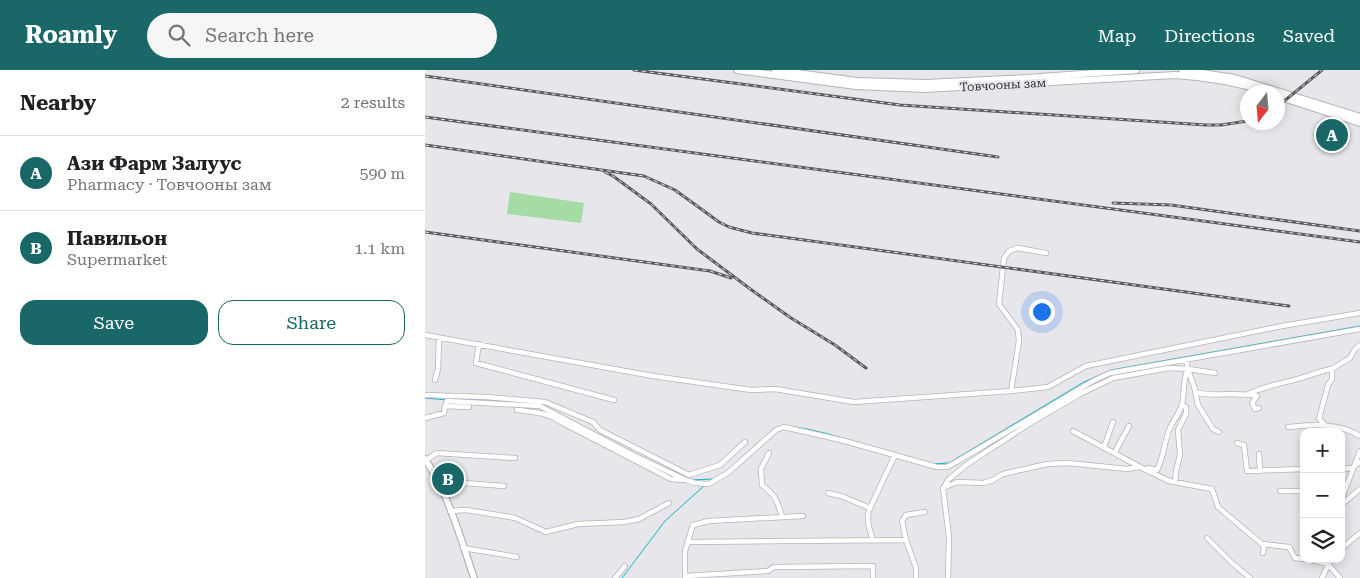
<!DOCTYPE html>
<html lang="en">
<head>
<meta charset="utf-8">
<style>
	:root { --surface:#fff; --page:#f6f6f6; --text:#202124; --muted:#757577; --line:#e0e0e0; --accent:#196767 }
	body { margin:0; font-family:"Roboto Serif",serif; background:var(--page); color:var(--text) }
	.controls { position:absolute; right:15px; bottom:15px; display:grid; overflow:hidden; border-radius:10px; box-shadow:0 2px 12px #0003 }
	.controls button { width:45px; height:45px; display:grid; place-items:center; padding:0; border:0; border-bottom:1px solid var(--line); background:var(--surface); color:var(--text); font:25px sans-serif }
	.compass { position:absolute; left:815px; top:15px; width:45px; height:45px; border-radius:50%; background:var(--surface); box-shadow:0 2px 12px #0003; rotate:196deg }
	.you { position:absolute; left:616px; top:241px; width:18px; height:18px; margin:-12px; border:4px solid #fff; border-radius:50%; background:#1a73e8; box-shadow:0 0 0 8px #1a73e833 }
	.badge { display:grid; place-items:center; width:32px; height:32px; border-radius:50%; background:var(--accent); color:#fff; font-size:16px; font-weight:700 }
	.pin { position:absolute; translate:-50% -50%; border:2px solid #fff; box-shadow:0 1px 5px #0006 }
	.list { margin:0; padding:0; list-style:none }
	h2 { display:flex; justify-content:space-between; align-items:center; height:65px; margin:0; padding:0 20px; font-size:21px }
	h2 small { font-size:16px; font-weight:400; color:var(--muted) }
	.list li { display:grid; grid-template-columns:32px 1fr auto; gap:15px; align-items:center; box-sizing:border-box; height:75px; padding:0 20px; border-top:1px solid var(--line) }
	.list b { display:block; font-size:19px; white-space:nowrap }
	.list p { margin:0; font-size:16px; white-space:nowrap; color:var(--muted) }
	.list em { font-size:16px; font-style:normal; color:var(--muted) }
	.actions { display:flex; gap:10px; padding:15px 20px }
	.actions a { flex:1; padding:11px 0; border:1px solid var(--accent); border-radius:15px; text-align:center; font-size:18px; color:var(--accent) }
	.actions .main { background:var(--accent); color:#fff }
	.icon { flex:none; width:28px; height:28px; fill:none; stroke:currentColor; stroke-width:2; stroke-linecap:round; stroke-linejoin:round }
	.map { position:relative; flex:none; width:935px; height:508px; overflow:hidden }
	header { display:flex; align-items:center; gap:30px; box-sizing:border-box; height:70px; padding:0 25px; background:var(--accent); color:#fff }
	header strong { font-size:24px }
	nav { display:flex; gap:28px; margin-inline-start:auto; font-size:18px }
	.search { width:350px; height:45px; background:var(--page); display:flex; align-items:center; gap:12px; box-sizing:border-box; padding:0 18px; border-radius:28px; color:var(--muted); font-size:19px }
	main { display:flex }
	aside { flex:1; background:var(--surface) }
	.map>svg:first-child { display:block }
	.green { fill:#a5dca6 }
	.lines { fill:none; stroke-linecap:round; stroke-linejoin:round }
	.stream { stroke:#14b3c1; stroke-width:1 }
	.minor-casing { stroke:#b4b4b8; stroke-width:6 }
	.major-casing { stroke:#b4b4b8; stroke-width:8 }
	.highway-casing { stroke:#b4b4b8; stroke-width:8 }
	.minor { stroke:#fff; stroke-width:4.5 }
	.major { stroke:#fff; stroke-width:5.5 }
	.highway { stroke:#fff; stroke-width:6 }
	.rail-casing { stroke:#5c5c5e; stroke-width:3 }
	.rail { stroke:#e7e7eb; stroke-width:1; stroke-dasharray:4; stroke-linecap:butt }
	.labels { text-anchor:middle; dominant-baseline:central; stroke-width:4.5; stroke-linejoin:round; paint-order:stroke }
	.street-label { font-size:12px; fill:#343436; stroke:#e7e7eb }
</style>
</head>
<body>
<header>
<strong>Roamly</strong>
<div class="search"><svg class="icon" aria-label="search" viewBox="0 0 24 24"><circle cx="10" cy="10" r="6"/><path d="M15 15l6 6"/></svg>Search here</div>
<nav><a>Map</a><a>Directions</a><a>Saved</a></nav>
</header>
<main>
<aside>
<h2>Nearby<small>2 results</small></h2>
<ul class="list">
<li><span class="badge">A</span><div><b>Ази Фарм Залуус</b><p>Pharmacy · Товчооны зам</p></div><em>590 m</em></li>
<li><span class="badge">B</span><div><b>Павильон</b><p>Supermarket</p></div><em>1.1 km</em></li>
</ul>
<div class="actions"><a class="main">Save</a><a>Share</a></div>
</aside>
<div class="map">
<svg width="935" height="508" viewBox="0 0 935 508">
	<rect width="100%" height="100%" fill="#e7e7eb"/>
	<path class="green" d="M85,122L159,133L156,153L82,144Z"/>
	<g class="lines">
		<path class="stream" d="M0,328L22,330
			M68,331L77,332
			M116,334L187,372
			M350,358C366,351 420,369 438,374
			M507,394L524,393L659,312L686,300L935,256
			M267,410L288,409
			M197,508L240,451L280,415"/>
		<defs>
			<path id="minor" d="M0,265L228,306L326,320L350,319L429,332L586,321L623,317L661,296L857,256L935,243
				M54,274L51,293L189,330
				M761,290L763,299L790,303
				M763,300L769,316L773,335L788,359L794,362
				M10,310L13,299L14,268
				M586,321L594,271L593,260L574,234L579,188L584,181L593,178L621,183
				M770,322C789,328 811,321 832,326L827,333L830,339L834,338
				M823,324C838,317 853,314 869,310C882,307 894,301 907,299
				M0,325L61,327L120,332L168,352L175,360L264,405L295,395L320,372
				M20,336L22,331L115,336L208,385L261,410L270,413L284,414L304,402L351,360L359,357L416,370L512,397H522L533,391L668,311L685,303L935,259
				M92,340C110,342 121,342 136,352L246,409L257,410
				M0,348L19,343L20,336L44,337
				M899,354L894,349L903,315L907,309V299L925,288L930,279L935,275
				M863,357C888,355 913,352 935,366
				M648,361L715,397
				M812,373L819,375L822,401L879,399
				M679,377L688,352
				M690,382L704,356
				M344,383L336,399L337,415C352,427 351,429 357,446
				M834,384L835,401
				M1,390L12,383L90,388
				M723,398L732,400C739,387 739,371 745,358C749,349 755,343 757,334C760,322 757,311 763,299
				M916,399L927,398L935,392
				M750,412L751,401L755,385L753,360L761,344V337L757,335
				M14,415L26,412L79,416
				M519,417L523,410L541,395L607,352L657,323L688,308L744,298L763,299
				M855,421H879
				M403,423L416,426L445,438C440,450 445,459 448,471
				M916,430L935,381
				M916,435L935,419
				M445,438L469,387
				M25,441L41,440L79,446L90,448L121,462L153,454L200,452L214,449L244,433
				M782,468L806,492L825,508
				M262,472L481,470
				M837,474L839,477L838,483
				M38,478L92,487
				M916,479L935,463
				M882,489L903,494L915,508
				M260,506L343,501L349,497L448,496V508
				M260,507V481L268,455L284,451L378,446
				M190,508L200,496
				M491,508V498L481,470L477,451L481,445L500,442
				M523,508L524,467L518,418L532,412L559,413L568,410L578,404L622,394L643,393L702,399L715,397L744,411L787,419L793,437L837,474L864,477L870,488L879,489
				M897,508L906,489"/>
			<path id="major" d="M0,389C23,423 36,469 49,508"/>
			<path id="highway" d="M312,0L431,16L501,19L750,5C781,7 812,12 842,22
				M350,0L432,11L501,13L602,8L711,0
				M757,0L810,8L935,47
				M852,26L935,53"/>
		</defs>
		<use href="#minor" class="minor-casing"/>
		<use href="#major" class="major-casing"/>
		<use href="#highway" class="highway-casing"/>
		<use href="#minor" class="minor"/>
		<use href="#major" class="major"/>
		<use href="#highway" class="highway"/>
		<defs>
			<path id="rail" d="M209,0L475,35L781,55H796L822,51
				M0,6L573,87
				M852,37L897,0
				M0,47L935,172
				M0,75L219,106L250,120L294,152L304,157L327,163L864,236
				M180,102L188,106L226,134L272,179L328,221L366,248L410,275L441,298
				M688,133L746,135L935,161
				M0,162L285,201L306,208"/>
		</defs>
		<use href="#rail" class="rail-casing"/>
		<use href="#rail" class="rail"/>
	</g>
	<g class="labels">
		<g class="street-label">
			<text transform="translate(578 15) rotate(-3)">Товчооны зам</text>
		</g>
	</g>
</svg>
<div class="controls">
<button>+</button>
<button>−</button>
<button><svg class="icon" aria-label="layers" viewBox="0 0 24 24"><path d="M12 4l9 5-9 5-9-5zM3 14l9 5 9-5"/></svg></button>
</div>
<svg class="compass" viewBox="-18 -18 36 36"><path d="M0-13l5 13h-10z" fill="#e53935"/><path d="M0 13l5-13h-10z" fill="#757577"/></svg>
<div class="you"></div>
<div class="pin badge" style="left:907px;top:65px">A</div>
<div class="pin badge" style="left:23px;top:409px">B</div>
</div>
</main>
</body>
</html>
